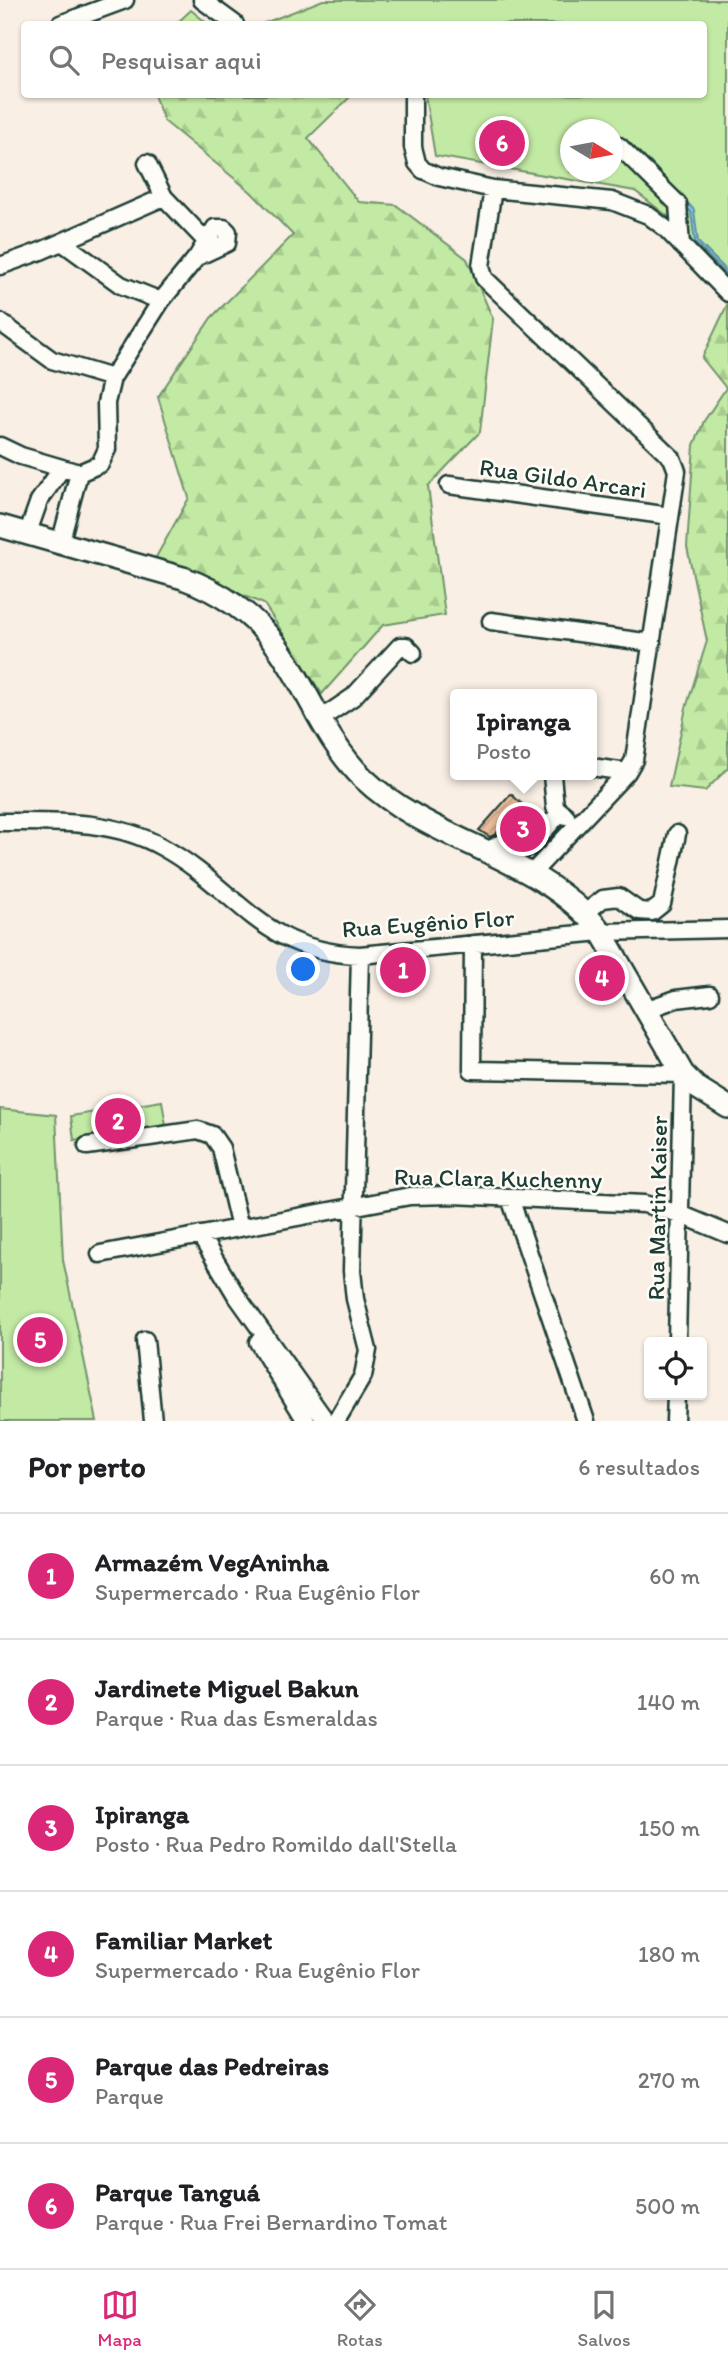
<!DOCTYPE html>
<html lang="pt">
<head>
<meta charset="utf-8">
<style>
	:root { --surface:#fff; --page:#f2f2f2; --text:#202124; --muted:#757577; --line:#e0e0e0; --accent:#db2777 }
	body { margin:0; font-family:Itim,sans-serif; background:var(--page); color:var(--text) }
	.controls { position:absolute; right:21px; bottom:21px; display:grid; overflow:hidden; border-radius:7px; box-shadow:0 2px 5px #0004 }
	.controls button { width:63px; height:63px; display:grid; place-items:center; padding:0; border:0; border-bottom:2px solid var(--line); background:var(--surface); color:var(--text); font:35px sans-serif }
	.compass { position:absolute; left:560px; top:119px; width:63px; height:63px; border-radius:50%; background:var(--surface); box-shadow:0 2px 5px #0004; rotate:100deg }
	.you { position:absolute; left:304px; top:970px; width:24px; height:24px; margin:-18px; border:5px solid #fff; border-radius:50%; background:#1a73e8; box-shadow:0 0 0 10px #1a73e833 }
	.badge { display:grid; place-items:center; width:46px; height:46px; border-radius:50%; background:var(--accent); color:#fff; font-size:23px; font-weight:700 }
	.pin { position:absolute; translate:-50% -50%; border:4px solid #fff; box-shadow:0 2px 7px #0006 }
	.popup { position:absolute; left:450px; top:689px; width:147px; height:91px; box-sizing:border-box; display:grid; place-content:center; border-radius:7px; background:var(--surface); filter:drop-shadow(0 2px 5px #0005); font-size:23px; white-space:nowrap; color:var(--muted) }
	.popup b { font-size:26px; color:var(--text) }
	.popup::after { content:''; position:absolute; left:50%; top:100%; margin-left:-14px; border:14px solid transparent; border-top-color:var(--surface) }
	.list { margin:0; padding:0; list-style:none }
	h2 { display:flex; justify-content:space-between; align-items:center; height:91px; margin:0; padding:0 28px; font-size:30px }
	h2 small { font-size:23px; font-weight:400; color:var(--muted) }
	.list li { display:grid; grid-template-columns:46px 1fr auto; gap:21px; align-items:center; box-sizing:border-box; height:126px; padding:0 28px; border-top:2px solid var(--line) }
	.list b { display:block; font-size:26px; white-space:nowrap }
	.list p { margin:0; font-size:23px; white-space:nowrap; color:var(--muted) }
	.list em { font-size:23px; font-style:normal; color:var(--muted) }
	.icon { flex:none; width:38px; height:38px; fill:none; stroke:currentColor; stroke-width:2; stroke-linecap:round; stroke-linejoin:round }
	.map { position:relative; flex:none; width:728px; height:1421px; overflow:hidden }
	.search { position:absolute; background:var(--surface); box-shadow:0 2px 5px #0004; left:21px; right:21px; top:21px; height:77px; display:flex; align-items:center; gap:18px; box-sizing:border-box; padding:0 24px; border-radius:7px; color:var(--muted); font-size:26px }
	.sheet { height:847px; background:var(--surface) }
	nav { display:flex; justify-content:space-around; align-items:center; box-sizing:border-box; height:98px; border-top:2px solid var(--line); background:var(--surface); font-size:19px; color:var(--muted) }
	nav a { display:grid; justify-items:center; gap:4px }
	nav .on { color:var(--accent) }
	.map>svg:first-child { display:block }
	.green { fill:#c3eaa4; stroke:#71946c; stroke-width:2; fill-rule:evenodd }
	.forest { fill:url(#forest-firs); stroke:#71946c; stroke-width:2 }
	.water { fill:url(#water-waves); stroke:#5f90a1; stroke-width:2 }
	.building { fill:url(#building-hatch); stroke:#1f3d34; stroke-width:2 }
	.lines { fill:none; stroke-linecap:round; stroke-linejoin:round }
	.minor-casing { stroke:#1f3d34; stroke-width:21 }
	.major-casing { stroke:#1f3d34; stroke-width:26 }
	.minor { stroke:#fdfcf7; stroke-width:16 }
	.major { stroke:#fdfcf7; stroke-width:21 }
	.labels { text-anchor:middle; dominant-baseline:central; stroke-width:5; stroke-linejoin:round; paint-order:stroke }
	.street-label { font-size:24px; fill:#1f3d34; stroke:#fdfcf7 }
</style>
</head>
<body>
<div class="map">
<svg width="728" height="1421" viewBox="0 0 728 1421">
	<defs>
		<pattern id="forest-firs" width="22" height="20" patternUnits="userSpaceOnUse" patternTransform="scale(1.75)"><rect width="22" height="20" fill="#c3eaa4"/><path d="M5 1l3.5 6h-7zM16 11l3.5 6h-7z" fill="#a7ca8e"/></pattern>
		<pattern id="water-waves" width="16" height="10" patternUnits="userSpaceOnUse" patternTransform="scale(1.75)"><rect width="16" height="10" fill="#8ac7ea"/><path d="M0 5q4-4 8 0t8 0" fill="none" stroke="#70a3be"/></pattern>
		<pattern id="building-hatch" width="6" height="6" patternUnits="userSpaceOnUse" patternTransform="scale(1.75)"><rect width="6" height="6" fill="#ebbd9b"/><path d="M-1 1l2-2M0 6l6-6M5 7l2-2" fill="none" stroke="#c9a386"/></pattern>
	</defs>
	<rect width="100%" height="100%" fill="#f9efe5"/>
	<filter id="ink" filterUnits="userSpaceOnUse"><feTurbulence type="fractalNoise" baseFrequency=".0143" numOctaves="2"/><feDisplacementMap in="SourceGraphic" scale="14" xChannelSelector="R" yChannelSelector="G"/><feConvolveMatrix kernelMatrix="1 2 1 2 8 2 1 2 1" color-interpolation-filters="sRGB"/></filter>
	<g filter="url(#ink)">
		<path class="green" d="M323,0H728V278L670,218L635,191L435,156L425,95L704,94V24H262ZM570,130H612V172H570Z
			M162,1101L166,1126L74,1140L71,1116Z
			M0,1109L56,1115L63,1260L97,1421H0Z"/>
		<path class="forest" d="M191,10L208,24H176Z
			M154,95H352L308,138L359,202L396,205L467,259L493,319L480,432L428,486L445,615L383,625L322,694L264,604L155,559L189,498L158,397L211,318L293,235L251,192L164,121Z
			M728,303V768L705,791L669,787L686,708L707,641L687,547L694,445L704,421L726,388L702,358Z"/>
		<path class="water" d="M650,162L694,210L698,242L728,272V276L695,243L691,212L648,164Z"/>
		<path class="building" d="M511,794L522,804L496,834L490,837L479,830Z"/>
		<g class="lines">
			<defs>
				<path id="minor" d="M202,0L235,24
					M60,24L125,0
					M413,94V147L417,163L423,170L439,177L493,189L612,201L648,215L665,228L728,293
					M619,146L678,204L681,245
					M147,163L164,197L206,241
					M493,189L481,266L484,278L672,458L677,471L634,760L627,772L531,874
					M62,242L121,285L161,301
					M0,266L41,251L164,197
					M0,322L52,360L112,378
					M0,446L21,456L79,473L100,464L107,449L106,403L112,378L161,301L197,257L215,228H224L228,232L227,243L197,257
					M449,485L670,516
					M27,535L39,501L62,468
					M60,544L79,473
					M491,621L652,643
					M319,720L353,697L400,646H406L413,653
					M591,767L627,772
					M552,775L555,807L566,816
					M0,822C54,822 113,819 162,847C238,889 260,952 360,955L601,932L728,929
					M486,852L499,844L523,850L530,846L560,813
					M585,913L603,899L619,897L639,911L652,912L662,904L677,834
					M473,944L472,1070L683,1074L677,1342
					M645,1010L676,999L710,995
					M87,1146L198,1130L212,1135L221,1148L240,1228
					M510,1198L586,1421
					M200,1235L236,1295L326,1421
					M100,1254L410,1196L453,1195L644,1204L680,1214L728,1234
					M145,1340L153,1421
					M258,1342L306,1421
					M336,1421L363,1376L368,1350L355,1299L352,1271L360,955
					M675,1421L676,1395"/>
				<path id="major" d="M0,526L183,578C219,591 253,614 276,645C308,688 324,740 363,778C432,844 541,855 601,932L683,1074L696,1087L728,1107"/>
			</defs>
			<use href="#minor" class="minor-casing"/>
			<use href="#major" class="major-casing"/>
			<use href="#minor" class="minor"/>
			<use href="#major" class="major"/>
		</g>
	</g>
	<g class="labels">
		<g class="street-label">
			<text transform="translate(563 478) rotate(8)">Rua Gildo Arcari</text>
			<text transform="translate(428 923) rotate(-4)">Rua Eugênio Flor</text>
			<text transform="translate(498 1178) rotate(1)">Rua Clara Kuchenny</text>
			<text transform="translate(657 1208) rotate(-89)">Rua Martin Kaiser</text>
		</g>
	</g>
</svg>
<div class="controls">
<button><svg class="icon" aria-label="locate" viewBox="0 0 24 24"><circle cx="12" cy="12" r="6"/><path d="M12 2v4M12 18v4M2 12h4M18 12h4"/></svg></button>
</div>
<svg class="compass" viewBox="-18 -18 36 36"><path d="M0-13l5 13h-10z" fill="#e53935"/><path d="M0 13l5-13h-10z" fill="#757577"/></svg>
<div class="you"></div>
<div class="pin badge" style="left:403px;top:970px">1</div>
<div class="pin badge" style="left:118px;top:1121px">2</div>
<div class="pin badge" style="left:523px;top:829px">3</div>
<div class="popup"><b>Ipiranga</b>Posto</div>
<div class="pin badge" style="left:602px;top:978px">4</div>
<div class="pin badge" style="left:40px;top:1340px">5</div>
<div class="pin badge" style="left:502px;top:143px">6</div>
<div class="search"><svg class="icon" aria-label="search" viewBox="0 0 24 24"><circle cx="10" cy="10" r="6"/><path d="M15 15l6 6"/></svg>Pesquisar aqui</div>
</div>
<section class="sheet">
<h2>Por perto<small>6 resultados</small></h2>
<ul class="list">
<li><span class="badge">1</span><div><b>Armazém VegAninha</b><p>Supermercado · Rua Eugênio Flor</p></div><em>60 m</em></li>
<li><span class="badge">2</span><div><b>Jardinete Miguel Bakun</b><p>Parque · Rua das Esmeraldas</p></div><em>140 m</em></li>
<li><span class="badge">3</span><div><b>Ipiranga</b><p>Posto · Rua Pedro Romildo dall'Stella</p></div><em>150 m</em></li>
<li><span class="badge">4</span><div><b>Familiar Market</b><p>Supermercado · Rua Eugênio Flor</p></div><em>180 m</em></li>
<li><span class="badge">5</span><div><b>Parque das Pedreiras</b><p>Parque</p></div><em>270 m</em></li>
<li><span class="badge">6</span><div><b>Parque Tanguá</b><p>Parque · Rua Frei Bernardino Tomat</p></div><em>500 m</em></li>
</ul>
</section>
<nav>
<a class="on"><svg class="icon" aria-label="map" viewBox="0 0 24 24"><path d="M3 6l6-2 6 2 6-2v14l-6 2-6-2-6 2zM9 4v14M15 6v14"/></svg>Mapa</a>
<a><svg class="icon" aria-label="directions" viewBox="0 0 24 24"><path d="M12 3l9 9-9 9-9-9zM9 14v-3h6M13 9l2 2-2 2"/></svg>Rotas</a>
<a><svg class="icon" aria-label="saved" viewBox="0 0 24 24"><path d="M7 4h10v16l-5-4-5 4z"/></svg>Salvos</a>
</nav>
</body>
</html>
